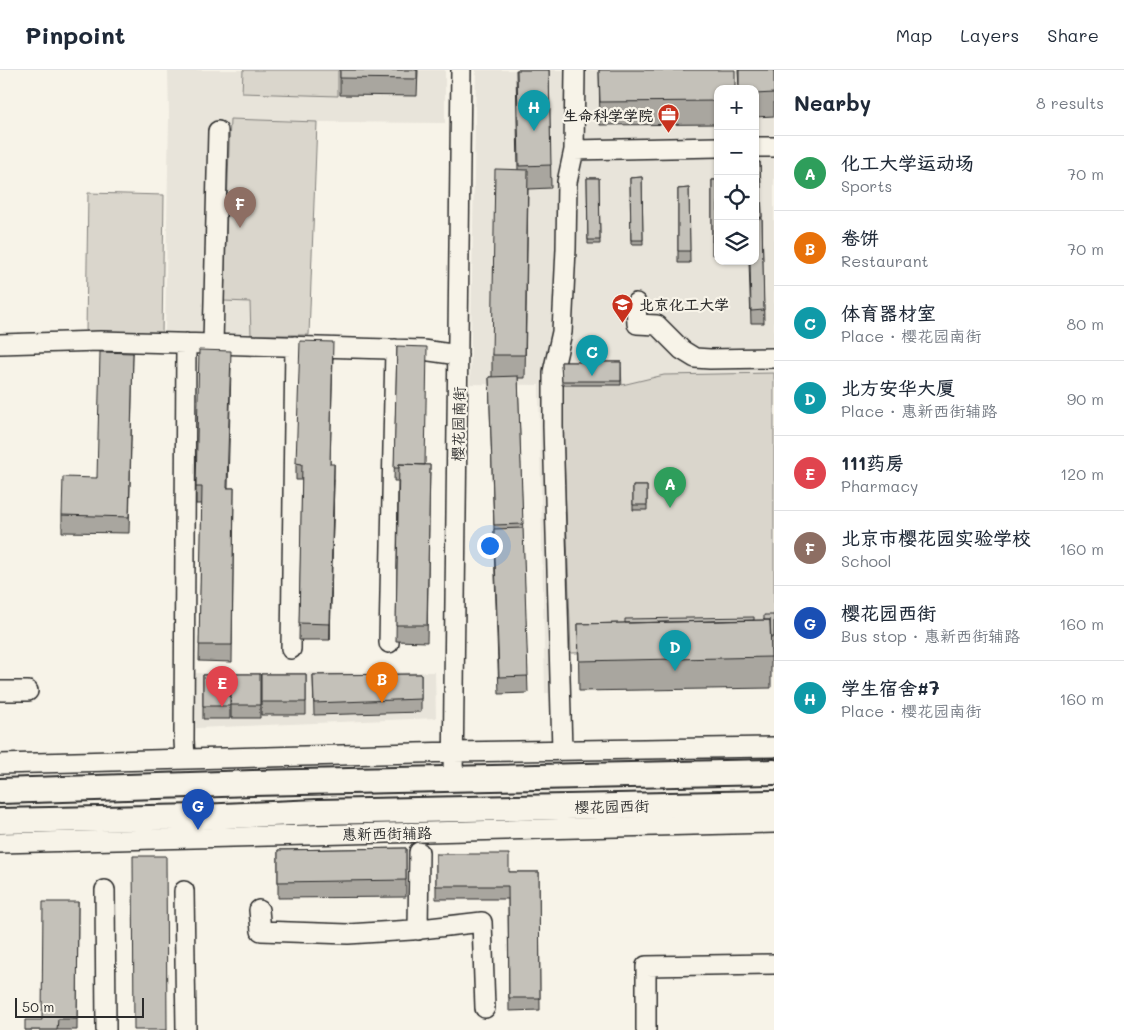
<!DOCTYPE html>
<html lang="en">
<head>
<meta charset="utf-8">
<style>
	:root { --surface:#fff; --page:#f6f6f7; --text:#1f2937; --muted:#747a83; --line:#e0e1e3; --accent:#111827 }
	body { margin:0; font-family:Mali,"LXGW WenKai TC",sans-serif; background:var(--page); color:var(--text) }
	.controls { position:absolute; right:15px; top:15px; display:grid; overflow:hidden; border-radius:10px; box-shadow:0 1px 4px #0004 }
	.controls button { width:45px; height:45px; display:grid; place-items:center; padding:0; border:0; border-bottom:1px solid var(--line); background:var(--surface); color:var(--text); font:25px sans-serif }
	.scale { position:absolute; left:15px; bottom:12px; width:129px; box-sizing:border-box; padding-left:5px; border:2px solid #2b2b2b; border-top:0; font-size:14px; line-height:18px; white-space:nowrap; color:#2b2b2b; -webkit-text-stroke:4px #f7f3e8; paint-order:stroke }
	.you { position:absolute; left:489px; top:475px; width:18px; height:18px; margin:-12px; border:4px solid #fff; border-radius:50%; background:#1a73e8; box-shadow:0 0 0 8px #1a73e833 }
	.badge { display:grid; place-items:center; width:32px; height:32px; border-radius:50%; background:var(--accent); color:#fff; font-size:16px; font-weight:700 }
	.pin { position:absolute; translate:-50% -41px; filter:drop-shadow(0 1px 2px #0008) }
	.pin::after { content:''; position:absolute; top:26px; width:18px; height:15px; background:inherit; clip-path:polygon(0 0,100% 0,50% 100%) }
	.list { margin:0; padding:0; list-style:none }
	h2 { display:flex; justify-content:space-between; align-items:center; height:65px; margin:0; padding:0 20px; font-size:21px }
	h2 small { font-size:16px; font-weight:400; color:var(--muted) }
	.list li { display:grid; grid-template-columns:32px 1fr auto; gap:15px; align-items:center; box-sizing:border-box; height:75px; padding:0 20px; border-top:1px solid var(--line) }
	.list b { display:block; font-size:19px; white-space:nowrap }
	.list p { margin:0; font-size:16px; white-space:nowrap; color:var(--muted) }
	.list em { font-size:16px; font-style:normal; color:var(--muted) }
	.icon { flex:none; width:28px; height:28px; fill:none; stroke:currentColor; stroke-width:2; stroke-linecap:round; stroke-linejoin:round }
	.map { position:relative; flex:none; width:774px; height:960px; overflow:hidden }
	header { display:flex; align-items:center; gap:30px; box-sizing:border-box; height:70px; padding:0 25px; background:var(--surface); border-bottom:1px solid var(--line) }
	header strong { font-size:24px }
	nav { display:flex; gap:28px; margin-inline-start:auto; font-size:18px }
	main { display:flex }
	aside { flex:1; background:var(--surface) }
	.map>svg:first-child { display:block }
	.built { fill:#e8e4da; fill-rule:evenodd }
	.green { fill:#dad6cc; stroke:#82807c }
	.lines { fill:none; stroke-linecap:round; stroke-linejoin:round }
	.minor-casing { stroke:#2b2b2b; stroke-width:22 }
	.major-casing { stroke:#2b2b2b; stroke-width:28 }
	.minor { stroke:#f7f3e8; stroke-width:19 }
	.major { stroke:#f7f3e8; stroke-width:24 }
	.wall { fill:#a9a69f; stroke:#2b2b2b }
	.shaded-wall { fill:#898782; stroke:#2b2b2b }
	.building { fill:#c4c1b9; stroke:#2b2b2b }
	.labels { text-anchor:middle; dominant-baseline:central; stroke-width:4.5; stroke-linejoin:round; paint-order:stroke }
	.poi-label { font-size:15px; font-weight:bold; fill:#2b2b2b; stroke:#f7f3e8; text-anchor:end }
	.street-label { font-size:15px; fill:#2b2b2b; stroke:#f7f3e8 }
</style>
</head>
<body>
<header>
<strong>Pinpoint</strong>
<nav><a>Map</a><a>Layers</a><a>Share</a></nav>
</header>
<main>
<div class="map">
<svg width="774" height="960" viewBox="0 0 774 960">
	<rect width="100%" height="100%" fill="#f7f3e8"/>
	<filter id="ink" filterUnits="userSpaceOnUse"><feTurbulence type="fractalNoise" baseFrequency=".02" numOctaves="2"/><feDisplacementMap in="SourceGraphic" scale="10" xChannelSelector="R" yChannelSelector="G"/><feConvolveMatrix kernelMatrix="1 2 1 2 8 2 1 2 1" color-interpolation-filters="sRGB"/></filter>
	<g filter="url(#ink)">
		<path class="built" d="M168,0H445V53L317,52L309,265L214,263L165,264L169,46Z
			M476,0H774V580L571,583L572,624L545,623L539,315L470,314ZM718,19H755V191H718Z
			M435,602L436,648L196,658L195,603Z"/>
		<path class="green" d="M243,0H338V26L242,23Z
			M230,49L317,52L309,265H251L250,232L224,231Z
			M88,123L164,125L162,264L86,263Z
			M561,297H621L622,315L664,305L774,303V580L571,583Z"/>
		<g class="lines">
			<defs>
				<path id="minor" d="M755,77H774
					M574,80L718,77
					M636,233L637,254L657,255L682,280L695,288L710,289L774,288
					M0,274L100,271L213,274L423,280L458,285
					M213,274L218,61
					M389,573L395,279
					M291,579L295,276
					M0,621H28
					M562,680L553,356V302L562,262L566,179L567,112L574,80L575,0
					M185,689L184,670L186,273
					M0,694L454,682L774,677
					M453,709L461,0
					M0,773L774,753
					M105,820L106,960
					M184,821L186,960
					M259,840L261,861L348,864L412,860L482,852L485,938
					M418,860L419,782
					M646,960V896L774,894"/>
				<path id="major" d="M0,721L253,713L774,702
					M0,751L200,747L318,742L774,733"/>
			</defs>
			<use href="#minor" class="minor-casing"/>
			<use href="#major" class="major-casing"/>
			<use href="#minor" class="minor"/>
			<use href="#major" class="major"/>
		</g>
		<path class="wall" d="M340,0H418L417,26L340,25Z
			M516,0H549L551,118L528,119L525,308H518L528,623L499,624L494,476V459L489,307H492V285L518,100Z
			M599,0L718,19V54L600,55Z
			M738,0H774V46L755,47V19H739Z
			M760,92L762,149L764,253H751L749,191H755V93Z
			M642,107L643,174H631L630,108Z
			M587,108H599L600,174H588Z
			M712,110H718V185H712Z
			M689,118L690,193H678V119Z
			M397,276L425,395H430L427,572L396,571L398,411H394Z
			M133,283L129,463L62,462V445L97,408Z
			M333,288L330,394L334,410L330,570H299L302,410H296V393Z
			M561,292H621V315H562Z
			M231,298L228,418H234L232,592L199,591L202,434H196V417Z
			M633,416H647V440H633Z
			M774,545V580H771V618L579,621L578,554L764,550Z
			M231,604H260V648H231Z
			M261,604H306V645H261Z
			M421,604V642L314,645L313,605Z
			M203,605H230V649H203Z
			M406,778V827L278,828V780Z
			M436,784L509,802H539L540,940L509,941L508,829H436Z
			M78,832L77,960H25L42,950Z"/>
		<path class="shaded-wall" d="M334,394V410L330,570V554Z"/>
		<path class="building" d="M340,0H417V9L340,8Z
			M517,0H549L551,95L519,96Z
			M599,0H735V19H718V31L600,32Z
			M739,0H774V23L755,24V19H739Z
			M760,92L762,147L755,148V93Z
			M495,99L528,100L525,285H492Z
			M642,107L643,170H631L630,108Z
			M587,108H599L600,170H588Z
			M712,110H718V172H712Z
			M689,118L690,181H678V119Z
			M755,149H762L764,240L751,241L750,191H755Z
			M300,271L333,272L330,394H334L330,554L299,553L302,394L296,393Z
			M397,276L427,277L425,395L399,394V398H394Z
			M199,280L231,281L227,418H234L232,575H199L202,417H196Z
			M100,282L133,283L129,447L62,445L63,407L97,408Z
			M561,292H621V311H562Z
			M518,306L523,454L494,455L489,307Z
			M399,394L430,395L427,555H396Z
			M633,416H647V435H633Z
			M523,458L528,606L499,607L494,459Z
			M764,545H774V567H771L770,550H764Z
			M754,547V550L625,553V549Z
			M770,550L771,587L579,591L578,554Z
			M231,604H260V635H231Z
			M261,604H306V632H261Z
			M421,604V629L314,633L313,605Z
			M203,605H230V636H203Z
			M406,778V810L278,812V780Z
			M436,784H509V802H539L540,928H509L508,816H436Z
			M133,786H166L167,960H134Z
			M43,832H78L77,949H58L57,960H25V950H42Z"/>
	</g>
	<defs>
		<symbol id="office-pin" viewBox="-11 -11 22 30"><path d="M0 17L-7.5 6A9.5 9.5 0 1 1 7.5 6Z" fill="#c8321e" stroke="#f7f3e8"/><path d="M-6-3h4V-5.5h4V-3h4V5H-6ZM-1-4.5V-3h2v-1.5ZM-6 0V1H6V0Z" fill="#fff"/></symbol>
		<symbol id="university-pin" viewBox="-11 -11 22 30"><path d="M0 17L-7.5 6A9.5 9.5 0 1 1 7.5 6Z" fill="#c8321e" stroke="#f7f3e8"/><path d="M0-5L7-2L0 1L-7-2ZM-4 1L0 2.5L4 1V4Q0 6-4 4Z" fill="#fff"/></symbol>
	</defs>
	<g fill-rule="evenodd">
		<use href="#office-pin" x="656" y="32" width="25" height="34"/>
		<use href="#university-pin" x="610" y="222" width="25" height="34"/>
	</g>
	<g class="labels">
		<g class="poi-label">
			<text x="653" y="45">生命科学学院</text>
			<text x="639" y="234" text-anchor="start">北京化工大学</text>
		</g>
		<g class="street-label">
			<text transform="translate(458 354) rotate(-89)">樱花园南街</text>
			<text transform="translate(612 736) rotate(-1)">樱花园西街</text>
			<text transform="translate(387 763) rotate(-1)">惠新西街辅路</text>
		</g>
	</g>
</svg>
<div class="controls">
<button>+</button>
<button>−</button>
<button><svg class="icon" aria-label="locate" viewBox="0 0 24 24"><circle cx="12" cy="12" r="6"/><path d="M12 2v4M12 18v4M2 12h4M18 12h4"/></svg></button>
<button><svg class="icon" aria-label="layers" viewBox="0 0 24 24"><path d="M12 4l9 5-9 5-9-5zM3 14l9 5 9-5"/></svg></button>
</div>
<div class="scale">50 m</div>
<div class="you"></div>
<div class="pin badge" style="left:670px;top:438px;background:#2e9e5b">A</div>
<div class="pin badge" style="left:382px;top:633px;background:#e8710a">B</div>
<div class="pin badge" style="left:592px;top:306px;background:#0f9aa8">C</div>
<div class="pin badge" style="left:675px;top:601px;background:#0f9aa8">D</div>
<div class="pin badge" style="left:222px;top:637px;background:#e0444e">E</div>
<div class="pin badge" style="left:240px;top:158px;background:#8d6e63">F</div>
<div class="pin badge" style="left:198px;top:760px;background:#1a4fb4">G</div>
<div class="pin badge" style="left:534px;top:61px;background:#0f9aa8">H</div>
</div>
<aside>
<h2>Nearby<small>8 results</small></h2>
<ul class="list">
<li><span class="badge" style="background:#2e9e5b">A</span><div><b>化工大学运动场</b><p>Sports</p></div><em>70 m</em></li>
<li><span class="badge" style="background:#e8710a">B</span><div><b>卷饼</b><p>Restaurant</p></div><em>70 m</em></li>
<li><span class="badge" style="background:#0f9aa8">C</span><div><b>体育器材室</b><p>Place · 樱花园南街</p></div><em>80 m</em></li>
<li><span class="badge" style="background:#0f9aa8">D</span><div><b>北方安华大厦</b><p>Place · 惠新西街辅路</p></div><em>90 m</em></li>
<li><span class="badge" style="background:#e0444e">E</span><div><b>111药房</b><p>Pharmacy</p></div><em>120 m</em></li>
<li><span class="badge" style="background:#8d6e63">F</span><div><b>北京市樱花园实验学校</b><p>School</p></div><em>160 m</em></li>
<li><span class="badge" style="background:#1a4fb4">G</span><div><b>樱花园西街</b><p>Bus stop · 惠新西街辅路</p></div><em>160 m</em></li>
<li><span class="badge" style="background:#0f9aa8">H</span><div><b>学生宿舍#7</b><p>Place · 樱花园南街</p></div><em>160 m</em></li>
</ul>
</aside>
</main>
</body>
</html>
